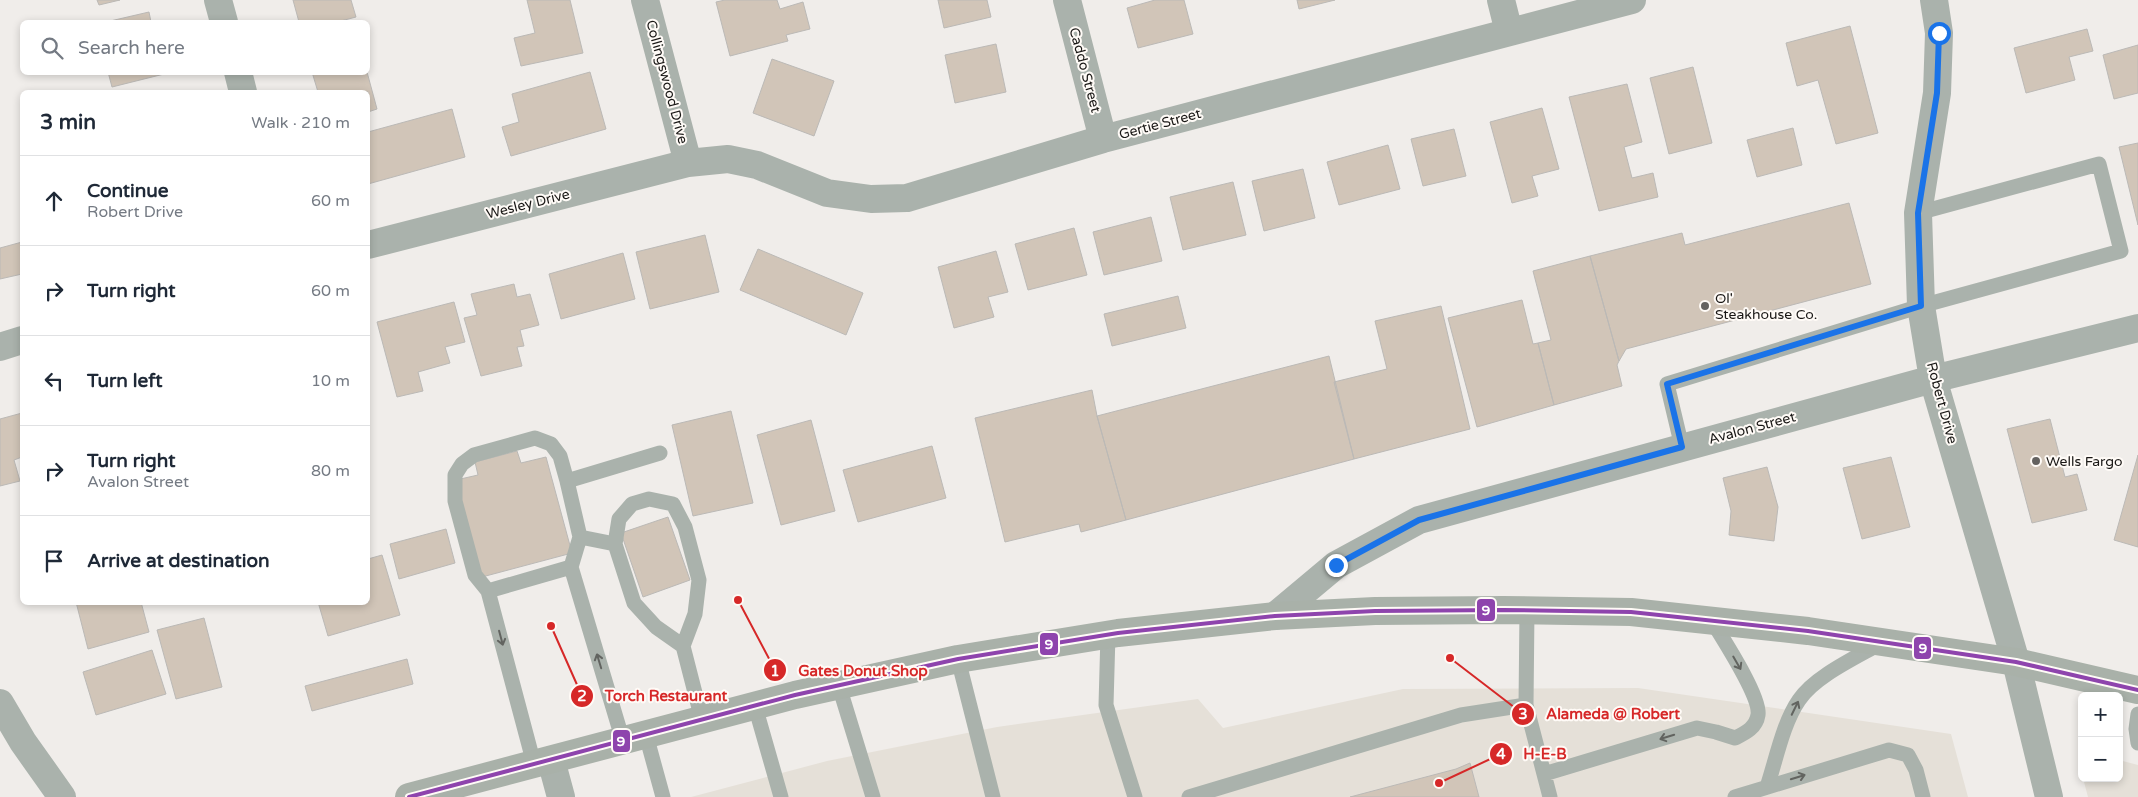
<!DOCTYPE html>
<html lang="en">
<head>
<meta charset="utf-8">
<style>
	:root { --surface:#fff; --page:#f2f2f3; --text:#1f2937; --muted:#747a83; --line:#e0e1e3 }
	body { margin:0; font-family:"Varela Round",sans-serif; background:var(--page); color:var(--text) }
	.controls { position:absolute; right:15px; bottom:15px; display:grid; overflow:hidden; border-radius:8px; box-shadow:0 2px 8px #0003 }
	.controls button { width:45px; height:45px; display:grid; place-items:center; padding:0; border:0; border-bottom:1px solid var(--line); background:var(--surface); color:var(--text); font:25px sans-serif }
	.stop { position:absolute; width:15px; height:15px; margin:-11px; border:4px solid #1a73e8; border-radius:50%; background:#fff }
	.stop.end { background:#1a73e8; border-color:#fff; box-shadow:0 1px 5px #0008 }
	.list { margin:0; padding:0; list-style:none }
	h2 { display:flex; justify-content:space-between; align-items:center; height:65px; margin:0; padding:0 20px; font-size:21px }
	h2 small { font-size:16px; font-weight:400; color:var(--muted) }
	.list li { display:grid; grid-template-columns:32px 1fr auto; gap:15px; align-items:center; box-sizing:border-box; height:90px; padding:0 20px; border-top:1px solid var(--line) }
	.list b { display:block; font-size:19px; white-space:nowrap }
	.list p { margin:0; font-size:16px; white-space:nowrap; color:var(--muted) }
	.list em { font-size:16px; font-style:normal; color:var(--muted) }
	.icon { flex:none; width:28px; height:28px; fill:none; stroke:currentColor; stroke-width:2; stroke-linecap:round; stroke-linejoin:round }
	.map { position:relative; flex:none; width:2138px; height:797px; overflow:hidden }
	.search { position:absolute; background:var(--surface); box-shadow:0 2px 8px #0003; left:20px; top:20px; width:350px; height:55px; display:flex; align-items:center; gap:12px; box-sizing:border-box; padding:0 18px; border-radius:8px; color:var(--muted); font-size:19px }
	.panel { position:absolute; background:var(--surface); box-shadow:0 2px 8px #0003; left:20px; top:90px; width:350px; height:515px; border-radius:8px }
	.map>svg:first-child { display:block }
	.built { fill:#e5e0d8 }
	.building { fill:#d1c5b8; stroke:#bbb9b6 }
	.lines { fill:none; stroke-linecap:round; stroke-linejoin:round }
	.service { stroke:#aab2ac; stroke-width:15 }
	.minor { stroke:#aab2ac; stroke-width:28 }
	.tertiary { stroke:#aab2ac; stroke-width:28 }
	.secondary { stroke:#a9b1a9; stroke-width:28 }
	.bus-1-casing { stroke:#fffbf7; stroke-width:8 }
	.bus-1 { stroke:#8e44ad; stroke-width:4 }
	.oneway { stroke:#626460 }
	.route { stroke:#1a73e8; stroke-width:6 }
	.poi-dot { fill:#646260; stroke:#fffbf7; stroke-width:2 }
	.labels { text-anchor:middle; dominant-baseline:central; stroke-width:4; stroke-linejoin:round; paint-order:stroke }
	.street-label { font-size:14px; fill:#191715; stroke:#fffbf7 }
	.poi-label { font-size:14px; fill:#191715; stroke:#fffbf7; text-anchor:start }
	.leader { fill:none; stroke:#d62828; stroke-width:2 }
	.callout-dot { fill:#d62828; stroke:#fffbf7; stroke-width:2 }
	.mark-label { font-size:15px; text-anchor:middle; font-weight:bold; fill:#fff }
	.callout-label { font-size:15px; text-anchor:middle; font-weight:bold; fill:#d62828; stroke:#fffbf7; stroke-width:4; stroke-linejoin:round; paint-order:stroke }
	.line-badge { stroke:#fffbf7; stroke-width:2 }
	.badge-label { font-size:14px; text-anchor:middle; font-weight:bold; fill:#fff }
</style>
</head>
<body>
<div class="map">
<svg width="2138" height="797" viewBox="0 0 2138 797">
	<rect width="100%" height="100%" fill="#f0edea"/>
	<path class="built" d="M1638,688L1951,734L1968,797H691L827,761L997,727L1198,699L1223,728L1403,689Z
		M2119,760L2138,765V797H2088L2084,782L2087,778H2119Z"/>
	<path class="building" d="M97,0H120L99,5Z
		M293,0H351L356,17L337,22H299Z
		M527,0H570L583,53L521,66L514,38L535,33Z
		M725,0H777L780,9L803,2L810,29L786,35L788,41L730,56L716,2Z
		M938,0H987L991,17L944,28Z
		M1155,0H1184L1193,34L1138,48L1127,8Z
		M1297,0H1335L1299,9Z
		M149,12L151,22H106Z
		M1850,26L1878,133L1836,144L1818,80L1797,86L1786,43Z
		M2087,29L2093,51L2069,57L2075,80L2026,93L2014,48Z
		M996,44L1006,92L955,103L945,55Z
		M2138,45V93L2114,99L2103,55Z
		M772,59L834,81L814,136L753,113Z
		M1693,67L1712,143L1669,154L1650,78Z
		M108,72H164V74L112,87Z
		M312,72H367L377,109L368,112V92H318Z
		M590,72L606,129L511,156L502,127L519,122L512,94Z
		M1627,84L1642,142L1624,147L1632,178L1653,173L1658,197L1599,211L1569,97Z
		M1542,108L1559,169L1532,176L1538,196L1512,203L1490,122Z
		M452,109L465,157L368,184V132Z
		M1793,128L1802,165L1757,177L1747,140Z
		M1454,129L1466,176L1423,186L1411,139Z
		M2138,143V225L2119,147Z
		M1388,145L1400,189L1339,205L1327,162Z
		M1303,169L1315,218L1264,231L1252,181Z
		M1233,182L1246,235L1183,250L1170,197Z
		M1849,203L1871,284L1626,349L1619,361L1590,256L1682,233L1685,245Z
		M1151,217L1162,261L1104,275L1093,232Z
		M1074,228L1087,275L1028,290L1015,244Z
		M705,235L719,292L650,309L636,252Z
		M22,242V274L0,279V248Z
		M758,249L863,293L846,335L740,290Z
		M996,251L1008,292L988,297L994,317L954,328L938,267Z
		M623,253L635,299L561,319L549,274Z
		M1590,256L1619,361L1617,365L1622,386L1554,405L1538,343L1551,340L1533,271Z
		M514,284L517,297L530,294L539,325L520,330L524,346L517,347L522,366L481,376L464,318L477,315L471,294Z
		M1178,296L1186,328L1112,346L1104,314Z
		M1522,300L1533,344L1538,343L1554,405L1477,427L1448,318Z
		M454,302L465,342L445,347L450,363L418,372L423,391L397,397L377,322Z
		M1441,306L1470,429L1354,459L1334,382L1387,369L1375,321Z
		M1329,356L1354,459L1126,520L1097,416Z
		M1092,390L1097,416L1126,520L1081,532L1079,524L1005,542L975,418Z
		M731,411L753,503L693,516L672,425Z
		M22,413V457L14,460L20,481L0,486V419Z
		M2050,419L2065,477L2077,474L2087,510L2032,523L2007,429Z
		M811,420L835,511L781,525L757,435Z
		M932,446L946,498L858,522L843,470Z
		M517,451L521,463L546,457L572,553L482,577L456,480L478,475L475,462Z
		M2138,455V547L2114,540Z
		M1891,457L1910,527L1862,539L1843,468Z
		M1767,467L1778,507L1774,541L1729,535L1731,511L1723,478Z
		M668,517L690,580L643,597L621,533Z
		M446,529L455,563L399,579L390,544Z
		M382,555L400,615L328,636L318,602H368V559Z
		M76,602H141L149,632L88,649Z
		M204,618L222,687L176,699L157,630Z
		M152,650L166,694L96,715L83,672Z
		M407,659L413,684L312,711L305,686Z
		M1470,763L1479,797H1350L1456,769Z"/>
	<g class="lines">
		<path class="service" d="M1682,447L1667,384L1921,306L2121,251L2099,164L1918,213
			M567,481L660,453
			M580,537L615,544
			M488,591L571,567
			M1527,610L1526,705L1550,797
			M1108,634L1106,705L1135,797
			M683,646L656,627L634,603L615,544L619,519L632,504L649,499L673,504L685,527L699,580L695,614L683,646L702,720
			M958,659L993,797
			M839,686L873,797
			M755,706L781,797
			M2138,714L2136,729L2138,743
			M646,735L663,797
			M534,764L488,591L475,575L455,501V475L462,464L474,455L535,438L551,444L560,456L567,481L580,537L571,567L623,741
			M1544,774L1697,728L1716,732L1735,738C1745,733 1756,728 1758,715C1761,697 1723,639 1712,621
			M1767,787C1776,760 1783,723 1799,700C1815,676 1857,657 1881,643
			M1189,797L1461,715L1526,705
			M1735,797L1889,750L1908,755L1916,770L1923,797"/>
		<path class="minor" d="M218,0L224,22
			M645,0L688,163
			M1067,0L1103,139
			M1501,0L1509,32
			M1934,0L1939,33L1937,93L1918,213L1921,306L1933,379L2016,662
			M238,72L243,92
			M368,245L688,163L728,159L757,165L827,193L871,199L907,198L1103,139L1632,0
			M0,347L22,340
			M1275,616L1336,565L1419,520L1933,379L2138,328
			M0,703L23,742L62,797
			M551,760L561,797"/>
		<path class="tertiary" d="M2016,662L2049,797"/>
		<path class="secondary" d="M409,797L795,695L958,659L1118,633L1275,616L1375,611L1503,610L1631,612L1808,631L2016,662L2138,690"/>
		<defs>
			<path id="bus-1" d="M409,797L795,695L958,659L1118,633L1275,616L1375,611L1503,610L1631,612L1808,631L2016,662L2138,690"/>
		</defs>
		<use href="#bus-1" class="bus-1-casing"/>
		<use href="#bus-1" class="bus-1"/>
	</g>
	<defs><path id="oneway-shaft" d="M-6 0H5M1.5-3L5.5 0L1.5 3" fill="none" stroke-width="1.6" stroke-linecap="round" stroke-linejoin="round" transform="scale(1.25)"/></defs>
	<g class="oneway">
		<use href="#oneway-shaft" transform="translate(501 638) rotate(75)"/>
		<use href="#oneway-shaft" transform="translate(599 661) rotate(-107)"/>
		<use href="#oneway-shaft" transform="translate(1737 663) rotate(60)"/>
		<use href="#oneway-shaft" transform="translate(1795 708) rotate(-64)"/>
		<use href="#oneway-shaft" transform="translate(1667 737) rotate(163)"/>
		<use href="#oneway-shaft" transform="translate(1798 777) rotate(-17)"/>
	</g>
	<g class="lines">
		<path class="route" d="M1336,565L1419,520L1682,447L1667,384L1921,306L1918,213L1937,93L1939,33"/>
	</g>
	<g class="poi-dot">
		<circle cx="1705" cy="306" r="5"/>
		<circle cx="2036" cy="461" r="5"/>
	</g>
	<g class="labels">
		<g class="street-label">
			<text transform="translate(1085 70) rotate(75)">Caddo Street</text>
			<text transform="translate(667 82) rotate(75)">Collingswood Drive</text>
			<text transform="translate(1160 124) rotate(-15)">Gertie Street</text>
			<text transform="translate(528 204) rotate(-14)">Wesley Drive</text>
			<text transform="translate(1942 403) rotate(75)">Robert Drive</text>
			<text transform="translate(1752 428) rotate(-15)">Avalon Street</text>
		</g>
		<g class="poi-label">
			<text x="1715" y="298">Ol'<tspan x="1715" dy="16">Steakhouse Co.</tspan></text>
			<text x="2046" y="461">Wells Fargo</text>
		</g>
	</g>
	<path class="leader" d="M738 600L775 670M551 626L582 696M1450 658L1523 714M1439 783L1501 754"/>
	<g class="callout-dot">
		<circle cx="738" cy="600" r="5"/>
		<circle cx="551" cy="626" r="5"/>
		<circle cx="1450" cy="658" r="5"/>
		<circle cx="1439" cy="783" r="5"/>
		<circle cx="775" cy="670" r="12"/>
		<circle cx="582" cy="696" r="12"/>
		<circle cx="1523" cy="714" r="12"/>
		<circle cx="1501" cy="754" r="12"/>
	</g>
	<g class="mark-label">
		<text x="775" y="676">1</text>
		<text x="582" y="701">2</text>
		<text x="1523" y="719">3</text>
		<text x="1501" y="759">4</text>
	</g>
	<g class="callout-label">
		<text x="863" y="676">Gates Donut Shop</text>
		<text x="666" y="701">Torch Restaurant</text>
		<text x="1613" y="719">Alameda @ Robert</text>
		<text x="1545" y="759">H-E-B</text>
	</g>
	<g class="line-badge">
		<rect x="1476" y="598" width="20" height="24" rx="5" fill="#8e44ad"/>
		<rect x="1039" y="632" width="20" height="24" rx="5" fill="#8e44ad"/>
		<rect x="1913" y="636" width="19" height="24" rx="5" fill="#8e44ad"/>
		<rect x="612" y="729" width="19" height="24" rx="5" fill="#8e44ad"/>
	</g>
	<g class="badge-label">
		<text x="1486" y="615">9</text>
		<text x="1049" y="649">9</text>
		<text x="1923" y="653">9</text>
		<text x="621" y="746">9</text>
	</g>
</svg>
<div class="controls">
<button>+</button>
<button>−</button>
</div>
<div class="stop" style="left:1939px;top:33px"></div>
<div class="stop end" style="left:1336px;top:565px"></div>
<div class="search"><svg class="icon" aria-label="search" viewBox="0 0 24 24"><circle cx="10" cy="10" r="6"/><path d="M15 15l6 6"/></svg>Search here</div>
<section class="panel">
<h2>3 min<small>Walk · 210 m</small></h2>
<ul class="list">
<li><svg class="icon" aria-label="ahead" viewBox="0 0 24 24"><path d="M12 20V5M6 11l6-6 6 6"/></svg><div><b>Continue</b><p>Robert Drive</p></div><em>60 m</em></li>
<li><svg class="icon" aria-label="right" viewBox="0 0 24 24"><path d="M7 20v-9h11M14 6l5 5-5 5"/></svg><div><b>Turn right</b></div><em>60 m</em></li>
<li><svg class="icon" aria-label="left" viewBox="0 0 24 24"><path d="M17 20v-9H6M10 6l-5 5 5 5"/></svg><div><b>Turn left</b></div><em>10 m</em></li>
<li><svg class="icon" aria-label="right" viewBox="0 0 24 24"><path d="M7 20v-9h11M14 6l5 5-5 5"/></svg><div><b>Turn right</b><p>Avalon Street</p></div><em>80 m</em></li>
<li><svg class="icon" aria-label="arrive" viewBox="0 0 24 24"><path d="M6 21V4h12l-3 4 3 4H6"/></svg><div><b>Arrive at destination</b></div></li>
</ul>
</section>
</div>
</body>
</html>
